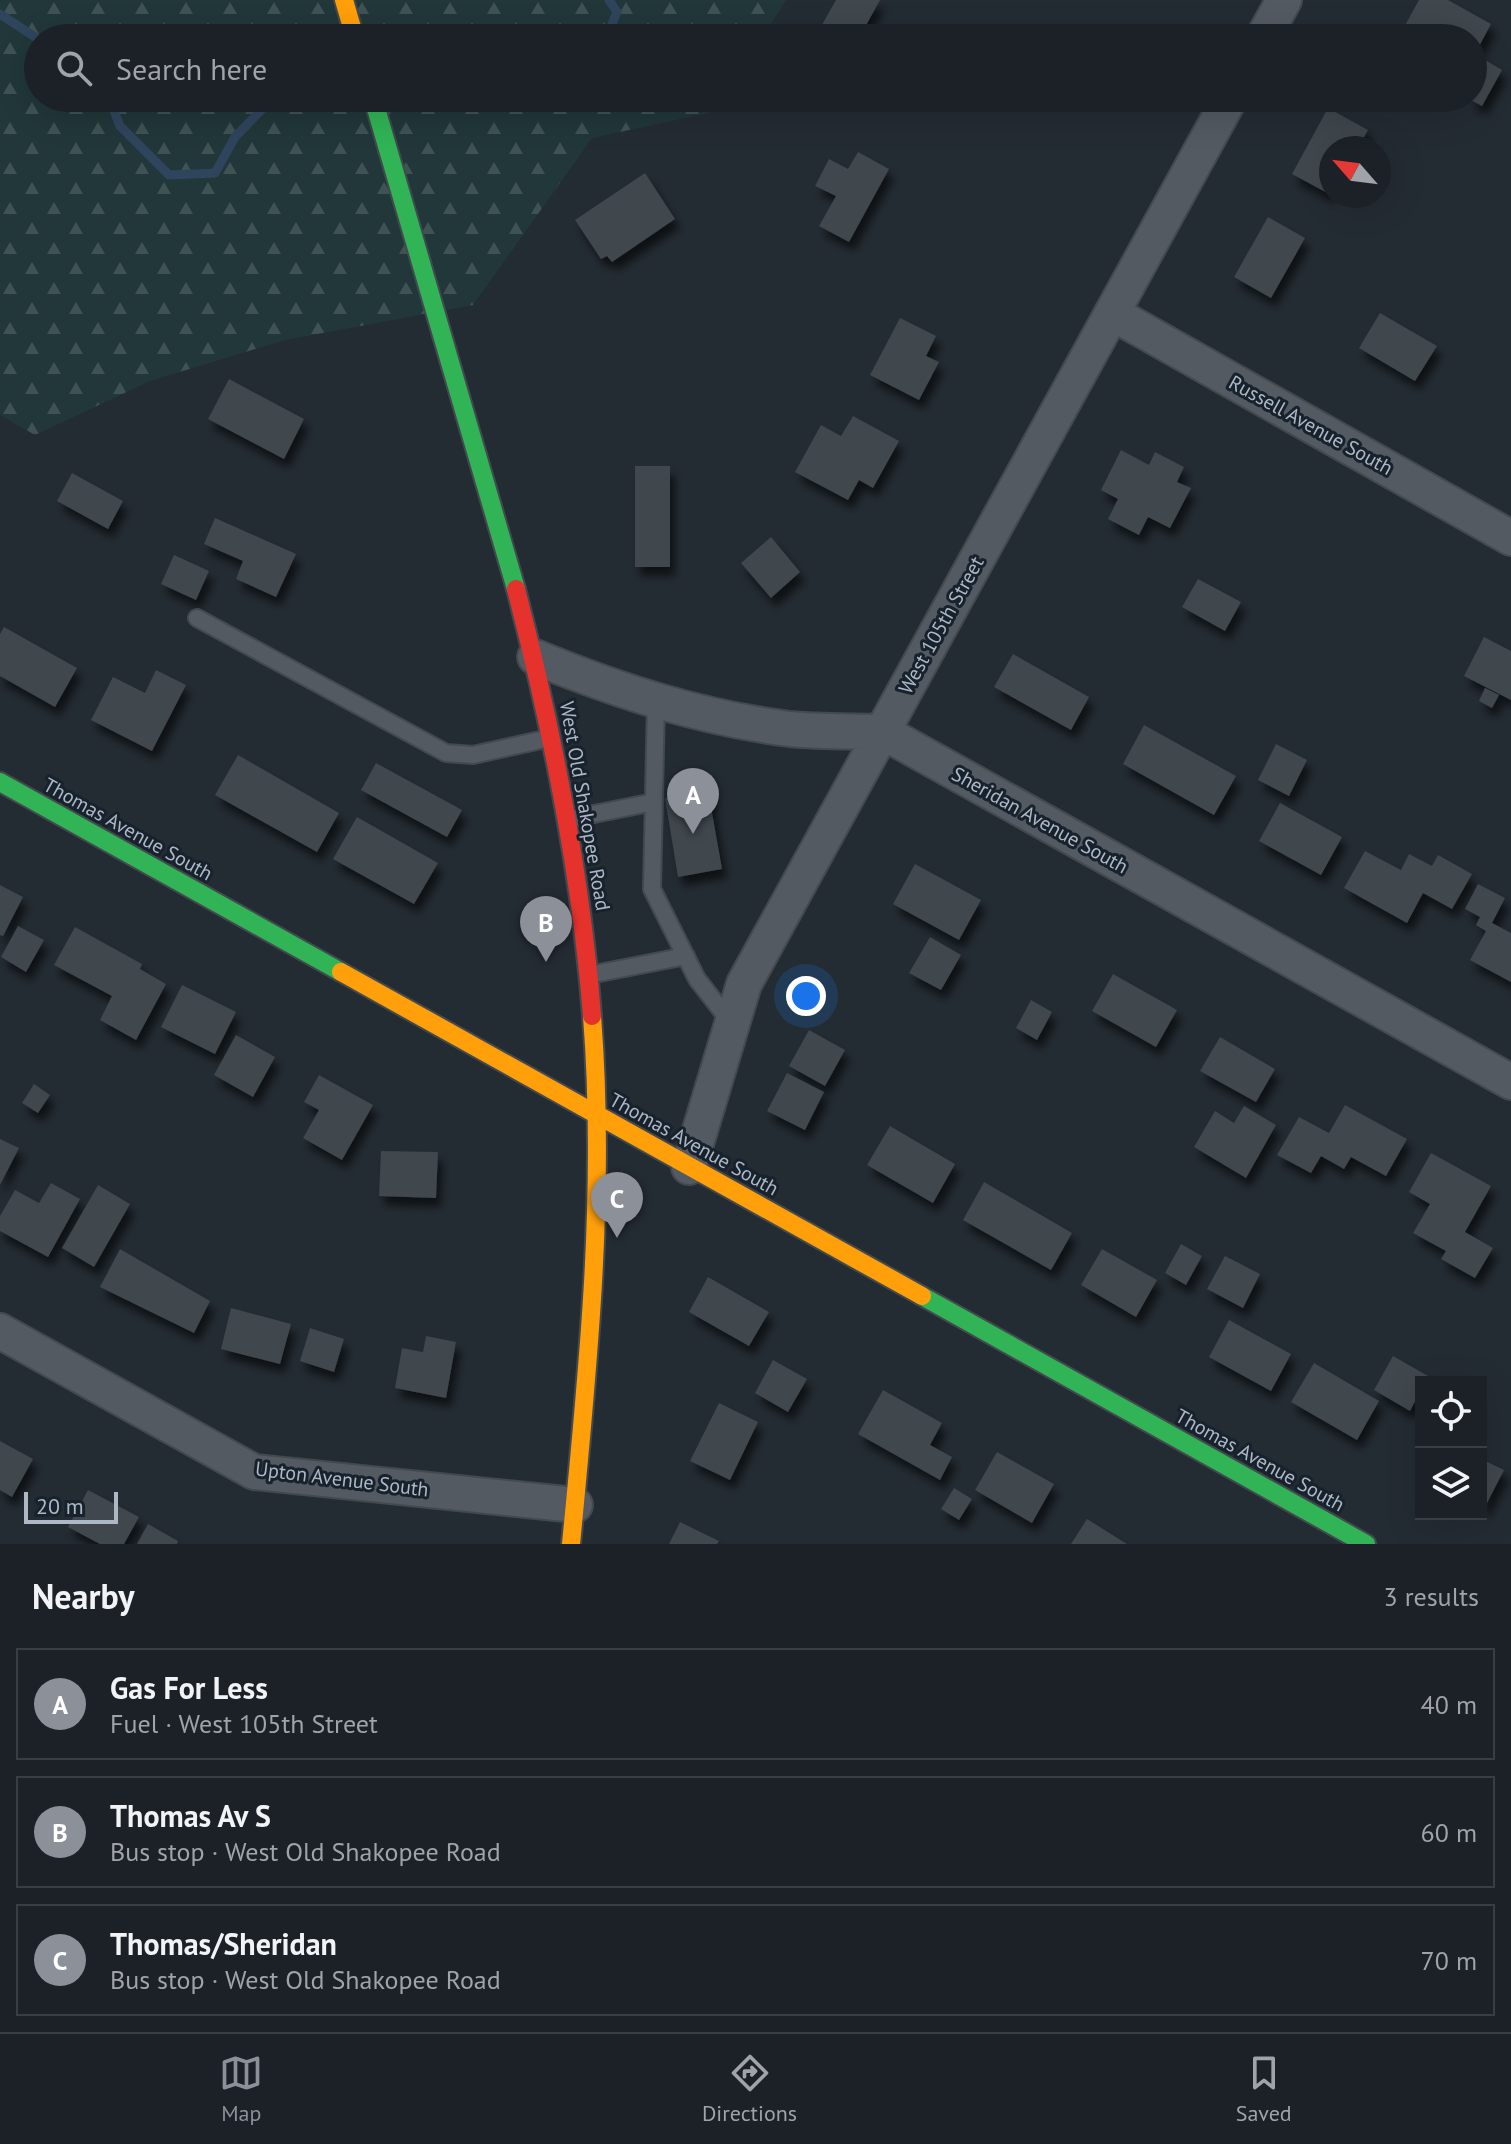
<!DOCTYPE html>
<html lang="en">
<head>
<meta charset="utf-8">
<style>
	:root { --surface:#1b2126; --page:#282e32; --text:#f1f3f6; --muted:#a0a3a7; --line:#393e43; --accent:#8c9099 }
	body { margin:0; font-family:"PT Sans",sans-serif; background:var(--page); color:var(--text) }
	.controls { position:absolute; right:24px; bottom:24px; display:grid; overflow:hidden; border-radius:0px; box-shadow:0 8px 32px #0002 }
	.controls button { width:72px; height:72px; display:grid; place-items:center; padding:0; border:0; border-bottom:2px solid var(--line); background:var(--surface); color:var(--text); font:40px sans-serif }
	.compass { position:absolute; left:1319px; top:136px; width:72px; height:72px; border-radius:50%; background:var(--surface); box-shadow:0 8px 32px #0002; rotate:298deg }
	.scale { position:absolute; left:24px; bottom:20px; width:94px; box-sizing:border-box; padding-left:8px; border:4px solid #acb8c6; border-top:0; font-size:22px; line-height:28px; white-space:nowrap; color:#acb8c6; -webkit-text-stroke:6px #18222d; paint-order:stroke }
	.you { position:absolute; left:806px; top:996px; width:28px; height:28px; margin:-20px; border:6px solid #fff; border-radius:50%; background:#1a73e8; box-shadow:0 0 0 12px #1a73e833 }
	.badge { display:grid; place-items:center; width:52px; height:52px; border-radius:50%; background:var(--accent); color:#fff; font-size:26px; font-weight:700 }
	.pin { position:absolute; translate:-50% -66px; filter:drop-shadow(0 2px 4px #0008) }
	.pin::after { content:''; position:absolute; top:42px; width:28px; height:24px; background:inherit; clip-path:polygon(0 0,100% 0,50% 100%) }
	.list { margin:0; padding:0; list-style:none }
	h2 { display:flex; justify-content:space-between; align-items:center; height:104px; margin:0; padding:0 32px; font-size:34px }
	h2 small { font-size:26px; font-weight:400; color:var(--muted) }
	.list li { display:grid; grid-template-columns:52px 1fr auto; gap:24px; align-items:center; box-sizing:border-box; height:112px; margin:0 16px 16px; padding:0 16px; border:2px solid var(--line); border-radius:0px }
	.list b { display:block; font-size:30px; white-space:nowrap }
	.list p { margin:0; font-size:26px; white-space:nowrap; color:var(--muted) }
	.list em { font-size:26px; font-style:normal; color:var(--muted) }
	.icon { flex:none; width:44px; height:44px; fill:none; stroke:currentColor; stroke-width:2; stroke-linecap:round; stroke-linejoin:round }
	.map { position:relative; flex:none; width:1511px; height:1544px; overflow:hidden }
	.search { position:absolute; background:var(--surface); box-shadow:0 8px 32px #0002; left:24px; right:24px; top:24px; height:88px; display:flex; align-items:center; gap:20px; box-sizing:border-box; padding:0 28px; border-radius:44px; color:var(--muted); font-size:30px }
	.sheet { height:488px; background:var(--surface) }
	nav { display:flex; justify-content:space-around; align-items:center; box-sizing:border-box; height:112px; border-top:2px solid var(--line); background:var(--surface); font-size:22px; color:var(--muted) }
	nav a { display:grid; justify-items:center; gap:4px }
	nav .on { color:var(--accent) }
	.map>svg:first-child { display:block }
	.forest { fill:url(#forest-firs) }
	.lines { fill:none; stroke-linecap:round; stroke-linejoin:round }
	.stream { stroke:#2f455d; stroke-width:9 }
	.building { fill:#3f464d; filter:url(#shadow) }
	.lane-casing { stroke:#42494f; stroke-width:20 }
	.street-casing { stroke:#42494f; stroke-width:38 }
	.fast-casing { stroke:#42494f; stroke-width:22 }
	.slow-casing { stroke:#42494f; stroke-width:22 }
	.jam-casing { stroke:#42494f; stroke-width:22 }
	.lane { stroke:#545a62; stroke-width:16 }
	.street { stroke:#545a62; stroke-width:34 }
	.fast { stroke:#30b455; stroke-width:18 }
	.slow { stroke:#ff9f0a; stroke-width:18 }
	.jam { stroke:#e5322d; stroke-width:18 }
	.labels { text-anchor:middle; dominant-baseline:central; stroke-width:6; stroke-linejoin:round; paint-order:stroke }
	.street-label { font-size:20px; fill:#acb8c6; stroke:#18222d }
</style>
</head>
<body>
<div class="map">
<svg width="1511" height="1544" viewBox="0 0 1511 1544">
	<defs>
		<pattern id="forest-firs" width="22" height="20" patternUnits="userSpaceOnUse" patternTransform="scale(2)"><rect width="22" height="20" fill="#213739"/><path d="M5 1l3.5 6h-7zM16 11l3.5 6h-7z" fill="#3f5254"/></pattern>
		<filter id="shadow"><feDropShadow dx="5" dy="9" stdDeviation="4" flood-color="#0009"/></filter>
	</defs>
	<rect width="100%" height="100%" fill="#242c33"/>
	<path class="forest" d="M0,0H786L762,38H38V98H725L717,111L592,138L473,305L285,340L150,381L35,435L0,415Z"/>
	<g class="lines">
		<path class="stream" d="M0,14L38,39
			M502,38L523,30L543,38
			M595,38L608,34L617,12L609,0
			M109,98L120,126L169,175L215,173L235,137L272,99"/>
	</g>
	<path class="building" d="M836,0H880L859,38H834L819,30Z
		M1419,0H1448L1491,24L1475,54L1502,70L1482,106L1467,98H1473V38H1398Z
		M1328,108L1368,130L1358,148H1331V195L1292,174Z
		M858,152L889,169L849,242L819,226L836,196L815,186L829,159L848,169Z
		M645,173L675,219L612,262L607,256L601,259L575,220Z
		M1268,217L1305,238L1271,298L1234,277Z
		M1380,313L1437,346L1415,381L1359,348Z
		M900,318L936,336L926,356L939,362L919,400L870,375Z
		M229,379L304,419L284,459L208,419Z
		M853,416L899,441L873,488L859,480L848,500L795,472L821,425L841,436Z
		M1121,450L1149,465L1155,452L1184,467L1177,482L1191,488L1170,528L1148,517L1139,535L1108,519L1118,499L1101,490Z
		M635,466H670V567H635Z
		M72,473L123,501L108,529L57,501Z
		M215,518L296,554L276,597L236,579L243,561L204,544Z
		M771,537L800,572L771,598L741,563Z
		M174,555L209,571L196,600L161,584Z
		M1198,579L1241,602L1225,631L1182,607Z
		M4,627L77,668L55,707L0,676V634Z
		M1484,637L1511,651V700L1464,676Z
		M1013,654L1089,697L1071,730L994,687Z
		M156,670L186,685L152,751L91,720L113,677L145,693Z
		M1485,688L1499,695L1492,708L1479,701Z
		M1144,725L1236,776L1214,815L1123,764Z
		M1276,744L1307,760L1289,796L1258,780Z
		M238,755L339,813L317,852L215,795Z
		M376,763L462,810L447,837L361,790Z
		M708,790L722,869L678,877L665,798Z
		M1280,803L1342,837L1321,875L1259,841Z
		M357,817L438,863L414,904L333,859Z
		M1365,851L1401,870L1409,854L1432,866L1438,855L1472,874L1452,909L1423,893L1407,923L1344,888Z
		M915,864L981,900L959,940L893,904Z
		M1478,884L1505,898L1492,923L1511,933V982L1470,960L1486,931L1476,925L1480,917L1465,909Z
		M0,885L23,897L3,936L0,935Z
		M18,926L44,940L26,972L1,957Z
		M75,927L142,964L140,969L166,984L136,1040L100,1020L112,996L54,965Z
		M930,937L961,955L941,990L909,973Z
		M1113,974L1177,1010L1156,1047L1092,1011Z
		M182,985L236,1012L215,1054L161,1027Z
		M1031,1000L1052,1012L1037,1040L1016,1028Z
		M809,1030L845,1050L825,1086L789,1066Z
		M236,1035L275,1057L253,1097L214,1075Z
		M1220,1037L1275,1069L1256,1102L1200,1071Z
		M787,1073L824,1092L805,1130L767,1111Z
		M319,1075L373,1105L342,1160L303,1138L319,1110L304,1102Z
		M34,1084L50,1095L38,1113L22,1103Z
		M1345,1105L1407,1139L1386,1176L1351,1157L1344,1169L1321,1156L1311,1173L1277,1155L1299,1117L1329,1133Z
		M1244,1106L1276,1125L1246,1178L1194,1147L1215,1111L1234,1123Z
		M890,1126L955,1164L933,1203L867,1165Z
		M0,1139L19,1148L0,1185Z
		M381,1151L438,1152L436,1198L379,1196Z
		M1431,1153L1491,1186L1465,1232L1493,1248L1475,1278L1441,1259L1446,1251L1413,1233L1430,1204L1409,1192Z
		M984,1182L1072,1233L1051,1270L963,1220Z
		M51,1183L80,1199L48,1257L0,1231V1216L15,1190L39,1203Z
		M98,1185L130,1204L94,1267L62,1248Z
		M1181,1244L1202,1256L1186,1285L1165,1273Z
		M120,1249L210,1301L194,1333L100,1287Z
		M1102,1249L1157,1280L1136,1317L1081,1285Z
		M1225,1256L1260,1274L1243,1308L1207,1289Z
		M708,1277L769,1312L749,1346L689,1312Z
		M231,1308L291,1324L280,1364L221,1349Z
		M1229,1320L1291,1354L1271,1391L1209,1357Z
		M310,1328L344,1339L334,1372L300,1361Z
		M426,1336L456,1342L446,1398L395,1388L402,1348L423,1352Z
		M1393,1356L1428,1376L1421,1382V1390L1410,1411L1374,1390Z
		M773,1360L807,1379L788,1412L755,1393Z
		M1314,1363L1379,1401L1357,1440L1291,1402Z
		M883,1390L942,1423L930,1445L952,1457L940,1480L858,1434Z
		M719,1403L758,1422L730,1480L690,1461Z
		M0,1441L33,1459L12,1497L0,1490Z
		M997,1452L1054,1484L1032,1523L975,1490Z
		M1481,1459L1504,1470L1484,1509L1481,1507Z
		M954,1488L972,1499L959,1520L941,1509Z
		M88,1490L139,1517L124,1544H100L68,1527Z
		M1087,1519L1127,1544H1071Z
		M680,1522L719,1541L717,1544H669Z
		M148,1524L178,1541L177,1544H137Z"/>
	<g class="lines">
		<defs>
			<path id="lane" d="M197,618L446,753L473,755L550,738
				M656,701L652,889L697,979L732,1024
				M569,819L654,802
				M589,975L686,956"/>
			<path id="street" d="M1263,38L1284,0
				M1112,313L1511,538
				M535,657C618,691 701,718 790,729C820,732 852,731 883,732L1511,1082
				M689,1167L744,984L1230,98
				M0,1331L254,1472L575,1505"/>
			<path id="fast" d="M373,98L516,589
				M0,782L341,972
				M922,1296L1366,1544"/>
			<path id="slow" d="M344,0L355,38
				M341,972L922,1296
				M571,1544C588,1369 606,1192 592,1016"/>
			<path id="jam" d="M516,589C552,729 581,872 592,1016"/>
		</defs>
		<use href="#lane" class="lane-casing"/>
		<use href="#street" class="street-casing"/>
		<use href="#fast" class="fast-casing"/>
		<use href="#slow" class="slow-casing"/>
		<use href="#jam" class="jam-casing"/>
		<use href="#lane" class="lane"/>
		<use href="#street" class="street"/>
		<use href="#fast" class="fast"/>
		<use href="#slow" class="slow"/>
		<use href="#jam" class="jam"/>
	</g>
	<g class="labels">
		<g class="street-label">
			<text transform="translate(1311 425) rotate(29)">Russell Avenue South</text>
			<text transform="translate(941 625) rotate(-61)">West 105th Street</text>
			<text transform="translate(585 806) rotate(80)">West Old Shakopee Road</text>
			<text transform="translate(1040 820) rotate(29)">Sheridan Avenue South</text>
			<text transform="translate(128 829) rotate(29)">Thomas Avenue South</text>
			<text transform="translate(694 1144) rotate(29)">Thomas Avenue South</text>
			<text transform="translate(1260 1460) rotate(29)">Thomas Avenue South</text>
			<text transform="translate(342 1479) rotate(7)">Upton Avenue South</text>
		</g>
	</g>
</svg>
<div class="controls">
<button><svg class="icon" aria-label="locate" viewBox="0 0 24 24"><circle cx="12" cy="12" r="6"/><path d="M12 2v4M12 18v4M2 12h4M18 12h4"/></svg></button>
<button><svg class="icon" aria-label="layers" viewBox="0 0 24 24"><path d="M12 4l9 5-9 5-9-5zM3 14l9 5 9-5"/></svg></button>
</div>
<svg class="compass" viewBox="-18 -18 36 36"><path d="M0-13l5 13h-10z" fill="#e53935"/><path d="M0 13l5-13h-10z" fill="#a0a3a7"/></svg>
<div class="scale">20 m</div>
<div class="you"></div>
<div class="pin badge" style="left:693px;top:834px">A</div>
<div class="pin badge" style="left:546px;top:962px">B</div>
<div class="pin badge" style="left:617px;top:1238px">C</div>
<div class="search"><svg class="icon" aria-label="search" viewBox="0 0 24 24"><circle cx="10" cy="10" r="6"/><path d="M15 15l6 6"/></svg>Search here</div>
</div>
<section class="sheet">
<h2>Nearby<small>3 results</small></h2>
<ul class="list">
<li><span class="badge">A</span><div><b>Gas For Less</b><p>Fuel · West 105th Street</p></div><em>40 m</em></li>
<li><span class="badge">B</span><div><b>Thomas Av S</b><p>Bus stop · West Old Shakopee Road</p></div><em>60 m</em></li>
<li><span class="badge">C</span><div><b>Thomas/Sheridan</b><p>Bus stop · West Old Shakopee Road</p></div><em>70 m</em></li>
</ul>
</section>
<nav>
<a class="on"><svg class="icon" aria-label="map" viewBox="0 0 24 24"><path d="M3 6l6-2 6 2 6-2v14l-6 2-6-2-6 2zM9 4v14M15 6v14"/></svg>Map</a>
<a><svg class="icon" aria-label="directions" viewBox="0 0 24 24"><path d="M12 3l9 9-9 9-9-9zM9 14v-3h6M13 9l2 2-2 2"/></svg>Directions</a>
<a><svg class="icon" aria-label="saved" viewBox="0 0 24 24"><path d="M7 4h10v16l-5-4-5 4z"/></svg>Saved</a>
</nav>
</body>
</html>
